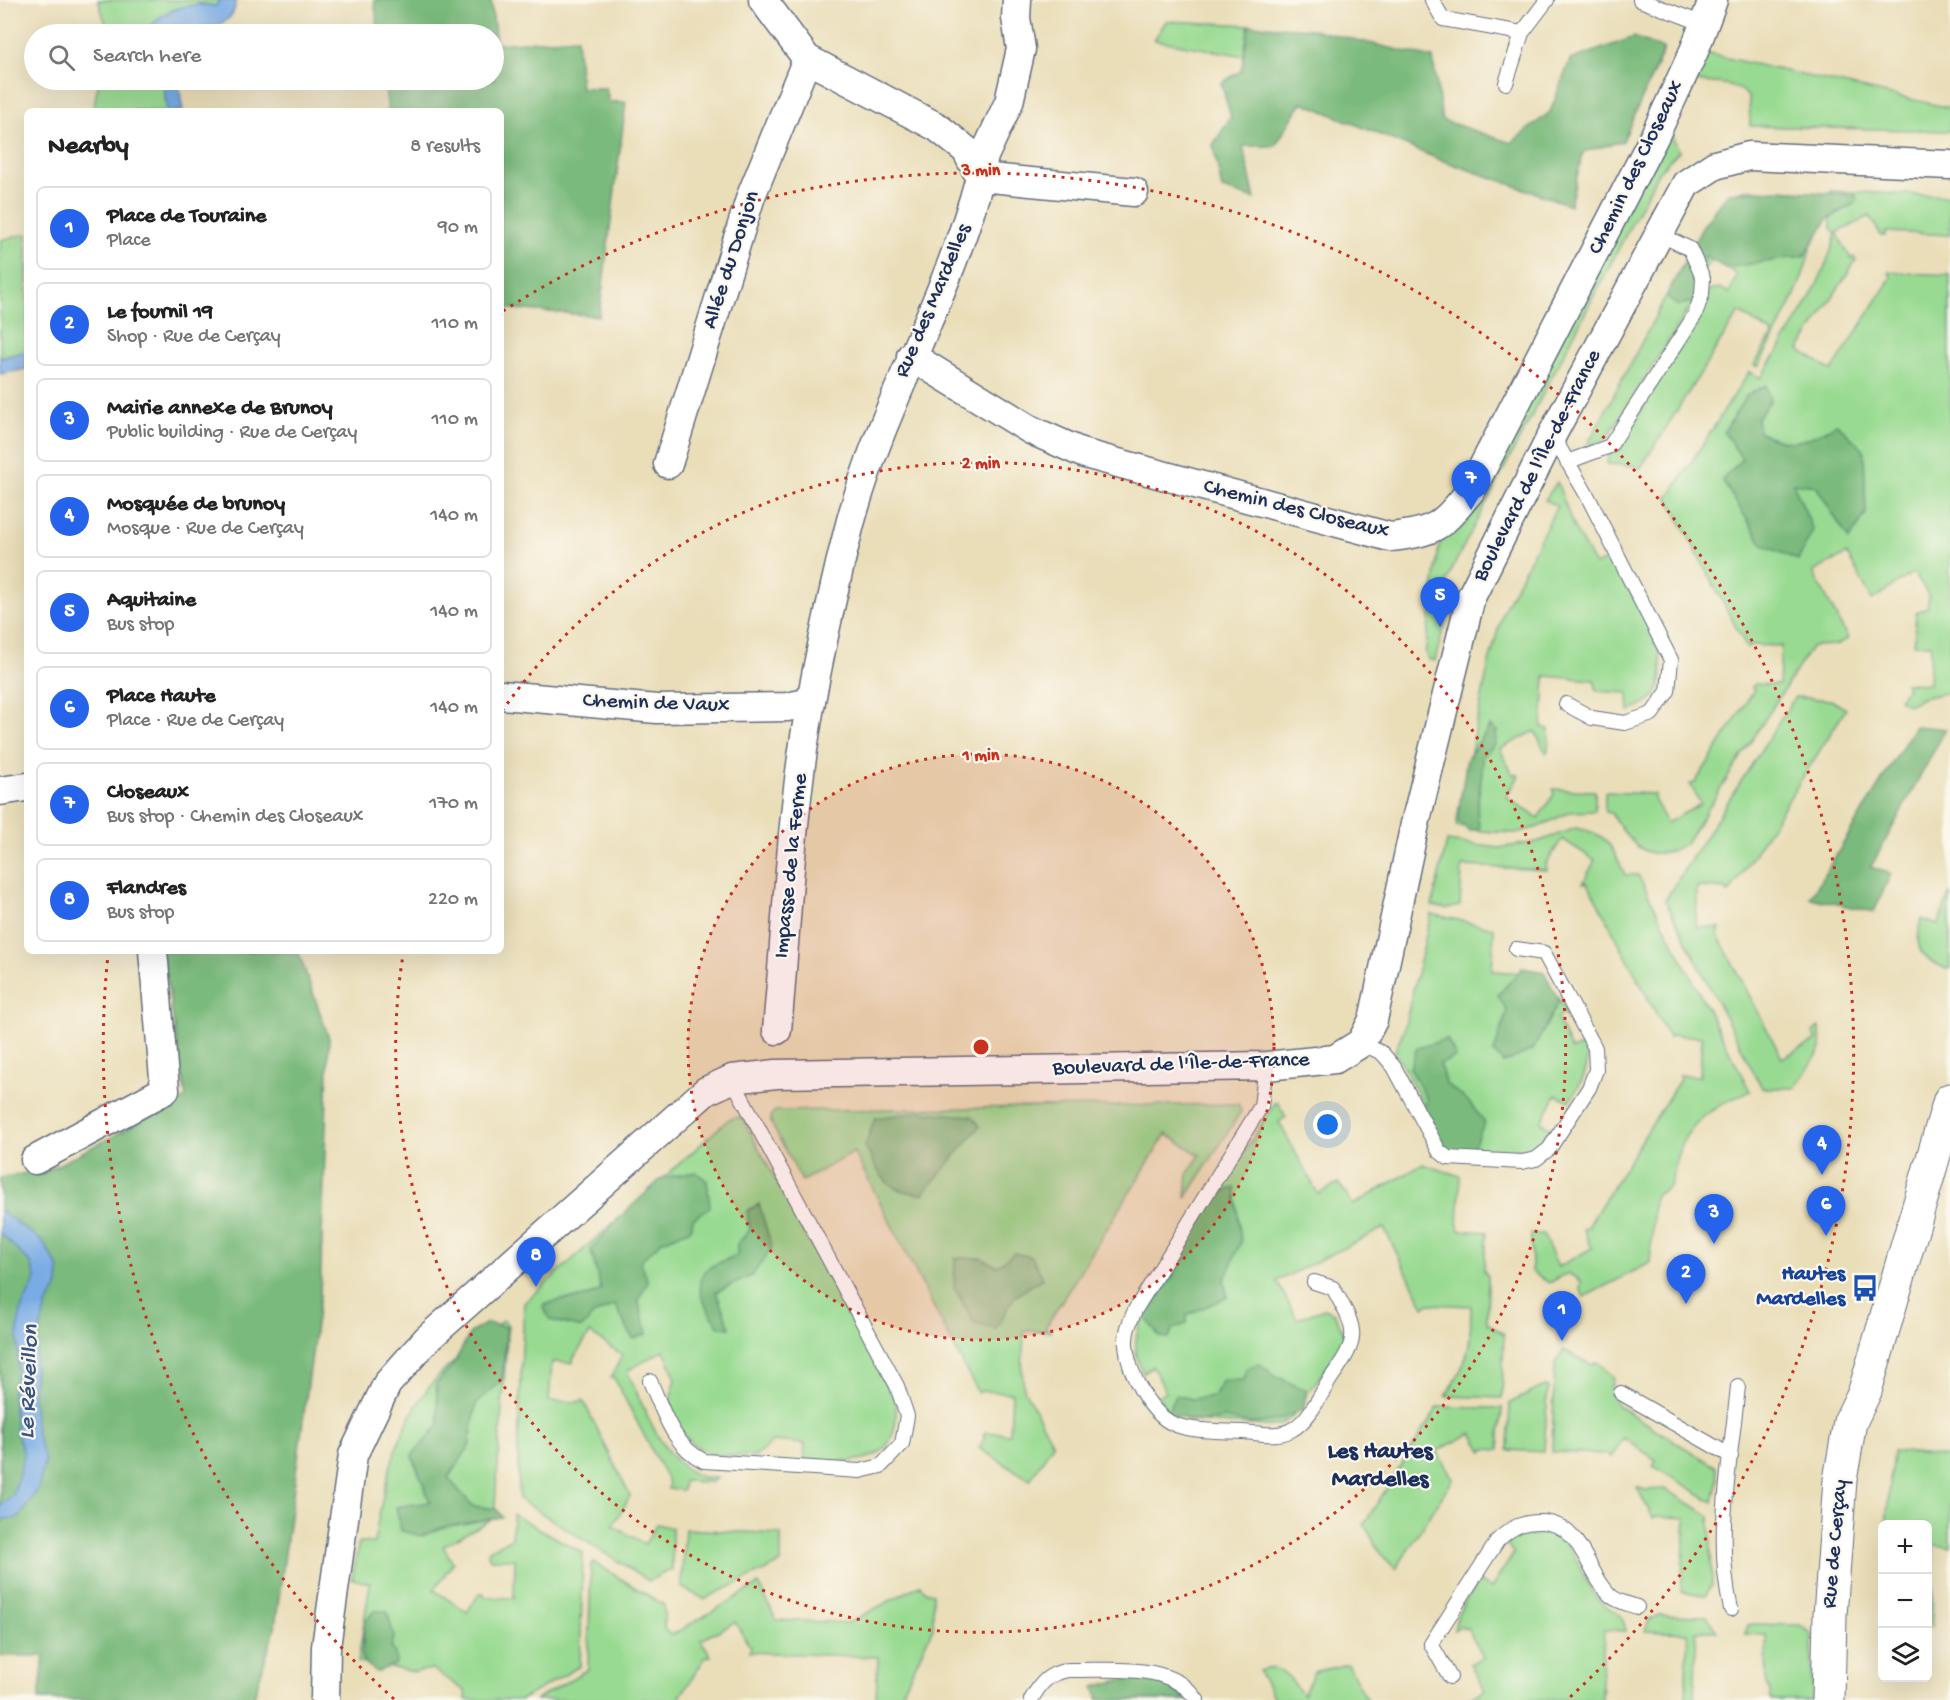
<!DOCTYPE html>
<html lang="en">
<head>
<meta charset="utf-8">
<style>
	:root { --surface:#fff; --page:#f6f6f6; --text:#222; --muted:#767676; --line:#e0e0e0; --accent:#2563eb }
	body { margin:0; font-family:"Gochi Hand",sans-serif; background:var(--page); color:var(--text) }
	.controls { position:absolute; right:18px; bottom:18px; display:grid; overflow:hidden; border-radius:9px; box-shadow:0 6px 24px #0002 }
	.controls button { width:54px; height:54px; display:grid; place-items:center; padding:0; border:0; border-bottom:2px solid var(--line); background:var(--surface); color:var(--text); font:30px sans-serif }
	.you { position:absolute; left:1328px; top:1125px; width:21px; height:21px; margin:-15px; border:4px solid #fff; border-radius:50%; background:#1a73e8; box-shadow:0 0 0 9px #1a73e833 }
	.badge { display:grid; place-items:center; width:39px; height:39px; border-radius:50%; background:var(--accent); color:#fff; font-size:20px; font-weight:700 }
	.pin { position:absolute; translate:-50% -50px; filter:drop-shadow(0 2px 3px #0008) }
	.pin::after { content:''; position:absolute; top:32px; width:21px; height:18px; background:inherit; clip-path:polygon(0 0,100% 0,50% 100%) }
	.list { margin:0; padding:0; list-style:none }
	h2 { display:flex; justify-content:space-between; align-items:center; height:78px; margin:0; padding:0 24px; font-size:26px }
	h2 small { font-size:20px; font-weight:400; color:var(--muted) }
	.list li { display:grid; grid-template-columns:39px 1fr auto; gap:18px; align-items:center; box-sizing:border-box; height:84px; margin:0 12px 12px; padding:0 12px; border:2px solid var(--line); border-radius:9px }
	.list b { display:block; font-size:22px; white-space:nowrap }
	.list p { margin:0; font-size:20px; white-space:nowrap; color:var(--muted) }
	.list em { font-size:20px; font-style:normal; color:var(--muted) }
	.icon { flex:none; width:33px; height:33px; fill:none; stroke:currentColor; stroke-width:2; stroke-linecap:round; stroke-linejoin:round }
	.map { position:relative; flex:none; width:1950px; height:1700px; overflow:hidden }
	.search { position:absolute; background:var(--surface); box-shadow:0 6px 24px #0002; left:24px; top:24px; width:480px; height:66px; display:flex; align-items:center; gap:15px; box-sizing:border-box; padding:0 21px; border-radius:33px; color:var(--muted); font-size:22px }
	.panel { position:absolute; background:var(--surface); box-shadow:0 6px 24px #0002; left:24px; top:108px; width:480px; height:846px; border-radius:9px }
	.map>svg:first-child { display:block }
	.green { fill:#98da91; stroke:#5a8478; stroke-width:1.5 }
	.forest { fill:#7aba7b; stroke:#4a746c; stroke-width:1.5 }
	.water { fill:#79ace5; stroke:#4a6ea2; stroke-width:1.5 }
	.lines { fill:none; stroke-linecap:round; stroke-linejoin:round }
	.service-casing { stroke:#636c7e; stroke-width:16 }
	.minor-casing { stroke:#636c7e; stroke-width:31 }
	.tertiary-casing { stroke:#636c7e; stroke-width:35 }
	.service { stroke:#fff; stroke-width:14 }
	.minor { stroke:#fff; stroke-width:28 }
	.tertiary { stroke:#fff; stroke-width:33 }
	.ring { fill:none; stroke:#c8321e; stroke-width:3; stroke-dasharray:3 6 }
	.labels { text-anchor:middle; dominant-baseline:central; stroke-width:4.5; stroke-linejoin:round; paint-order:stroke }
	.street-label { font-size:22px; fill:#1b2f5e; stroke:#fbf7ec }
	.transit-label { font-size:22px; font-weight:bold; fill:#164399; stroke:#fbf7ec; text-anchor:end }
	.water-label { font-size:24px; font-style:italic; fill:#375486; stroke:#fbf7ec }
	.neighbourhood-label { font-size:24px; font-weight:bold; fill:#1b2f5e; stroke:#fbf7ec }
	.centre { fill:#c8321e; stroke:#fbf7ec; stroke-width:3 }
	.ring-label { font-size:18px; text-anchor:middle; font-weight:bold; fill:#c8321e; stroke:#fbf7ec; stroke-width:4.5; stroke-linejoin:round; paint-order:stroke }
</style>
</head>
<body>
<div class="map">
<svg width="1950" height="1700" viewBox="0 0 1950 1700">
	<rect width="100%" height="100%" fill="#fbf7ec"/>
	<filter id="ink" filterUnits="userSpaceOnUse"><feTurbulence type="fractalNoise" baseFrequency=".0167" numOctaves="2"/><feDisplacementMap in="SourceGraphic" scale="12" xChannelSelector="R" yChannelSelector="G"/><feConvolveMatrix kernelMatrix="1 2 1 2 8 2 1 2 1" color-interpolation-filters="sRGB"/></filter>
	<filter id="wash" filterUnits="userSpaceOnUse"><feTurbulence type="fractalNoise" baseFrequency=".008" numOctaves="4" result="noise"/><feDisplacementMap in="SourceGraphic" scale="24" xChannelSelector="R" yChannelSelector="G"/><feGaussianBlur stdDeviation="1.35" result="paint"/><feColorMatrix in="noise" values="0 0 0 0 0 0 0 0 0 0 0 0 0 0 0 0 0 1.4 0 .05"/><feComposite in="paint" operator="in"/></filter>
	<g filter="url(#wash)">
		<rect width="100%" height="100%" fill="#eadeb9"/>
		<path class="green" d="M98,0H219L216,6L198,3L148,32V34H109Z
			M1166,21L1249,25L1244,56L1154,40Z
			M1704,53L1950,108V131L1750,126L1749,97C1735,82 1717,83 1697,82L1683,98L1670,132L1679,151L1659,171L1456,561L1442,592L1458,599L1452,616L1447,615L1435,661L1428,659L1425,653L1439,545Z
			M99,80H163L167,111H93Z
			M1751,189L1815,196C1817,264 1789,309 1758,367L1754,365L1773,334L1739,312L1640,469L1636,466L1607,464L1610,454L1623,440L1707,302L1708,291L1720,288L1729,293L1737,275L1712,258L1704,269L1695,246C1710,219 1716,192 1751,189Z
			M1831,191L1950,196V235L1886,232L1885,236H1881L1870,216L1837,233L1851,259L1854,257L1856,260L1799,350L1832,371L1891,278L1889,272L1950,275V692L1922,698L1908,705L1899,699L1907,688L1905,683L1929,684L1931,644H1914L1916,612L1927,608L1929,596L1914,572L1872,600L1847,554L1813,572L1848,639L1836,645L1812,646L1686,843C1649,868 1630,844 1611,813L1605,812V792L1655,794L1654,799L1667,823L1701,804L1690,784L1695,783L1754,690L1752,687L1755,684L1779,685L1781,646L1751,645L1747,648L1667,496L1671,494L1749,372L1761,378C1790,332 1822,287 1836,234L1831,228Z
			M27,234V351L0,358V240Z
			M1689,263L1697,279L1691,306L1607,438L1592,445L1588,444L1683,264Z
			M1557,482L1574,528L1595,565L1610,558C1628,590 1675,653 1658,690C1653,702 1639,707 1629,712L1628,693L1597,691L1594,680L1545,676L1542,727L1549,729L1548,752L1546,753L1535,731L1500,749L1513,775L1517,774L1519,776L1506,797L1538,818L1554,794L1553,789L1595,791V811L1570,812L1538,827L1516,833L1479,831L1456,825L1489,663L1503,611L1557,506L1545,500Z
			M1795,697L1831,700L1846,709L1730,892L1727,893V889L1697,887L1696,927L1720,928L1718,935L1782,1058L1817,1040L1813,1032L1820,1027L1821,1049L1795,1088H1762L1665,900Z
			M1576,828C1610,834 1611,846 1625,875H1638L1750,1091C1723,1102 1694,1117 1681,1145C1676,1157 1674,1173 1670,1186L1654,1197L1650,1263L1584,1297L1580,1289L1581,1281L1568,1273L1549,1283L1532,1271L1531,1234H1543L1558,1267L1592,1248L1583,1229L1587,1228L1680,1079L1679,1075L1700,1076L1702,1037L1672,1035L1669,1038L1587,882L1583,883L1595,860L1562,839L1546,864L1547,870L1462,866L1460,906L1446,909L1432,906L1447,841L1499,848L1537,842Z
			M1950,893V969H1947C1919,958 1914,949 1921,919L1938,925Z
			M1431,914L1494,928L1492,971C1540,974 1540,970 1567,1011L1557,1018L1571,1050L1583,1046C1594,1066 1580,1084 1570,1101L1556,1095L1541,1122L1552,1129C1549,1133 1545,1141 1540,1143C1518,1158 1470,1152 1446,1147L1395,1051L1404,1029Z
			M1275,1103H1278L1286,1117L1279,1122L1318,1194L1339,1183L1353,1205L1423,1164L1460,1176L1458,1230L1487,1232L1484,1270L1488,1276L1487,1323L1504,1334L1502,1398L1446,1396C1470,1357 1470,1351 1471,1306L1428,1304L1424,1307L1384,1228L1277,1281L1297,1319L1324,1309L1334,1313L1344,1334L1343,1344L1291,1418L1279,1425L1266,1426L1190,1421L1165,1407L1157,1396L1166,1392L1152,1366L1143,1373C1123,1334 1149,1307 1169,1273L1179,1279L1185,1246Z
			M1238,1104L1241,1111L1186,1198L1188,1173L1200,1155L1166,1134L1045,1328L1051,1331H1024L1022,1371L1024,1389L1053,1444L1030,1480L979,1448L985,1437L983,1435L985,1432L1010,1434L1012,1393L982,1391L978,1393L854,1152L802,1181L771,1123V1115L775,1111Z
			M736,1117L743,1119L896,1403C900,1470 854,1461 804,1460L805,1444L774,1441L755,1457L709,1454L690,1442L675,1423L670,1399L676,1379L664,1350L627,1371C644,1406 660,1460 699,1476C704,1479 711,1478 717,1478L712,1482L684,1481L683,1490L668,1489L669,1483L614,1378H611L622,1355L590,1333L573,1359V1363L552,1362L549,1401L580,1402L583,1400L630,1496L613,1526L645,1544L657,1524L672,1528V1569L649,1581L519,1499L518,1445L524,1303L728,1120Z
			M503,1320L508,1325L494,1518L443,1546L453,1563L434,1590L467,1612L480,1593H484V1597L514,1598L515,1559H491L488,1555L489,1550L512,1538L513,1514L583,1553L580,1666L521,1700H466L465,1691L432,1669L415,1672L358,1662L370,1583L352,1579L359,1542L374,1543C384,1485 395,1428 434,1381C454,1359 481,1340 503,1320Z
			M1564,1350L1591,1365L1598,1362L1613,1378L1610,1391L1618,1406L1716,1467L1718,1479L1713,1502L1653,1466L1656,1460L1623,1438L1611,1458L1607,1454L1552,1452L1555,1363Z
			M1544,1386L1548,1387L1544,1452L1508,1450L1510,1403Z
			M1438,1407L1502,1408L1499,1450L1485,1449L1483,1452L1472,1433L1437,1451L1451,1476L1454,1478L1396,1569L1380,1553L1364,1524Z
			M1893,1451L1950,1457V1547L1933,1545L1932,1627H1928V1524H1886Z
			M1637,1487L1645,1490L1665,1489L1710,1516L1712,1585L1706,1595L1681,1592L1686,1518L1656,1516L1653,1519Z
			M685,1529L781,1534V1563L704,1599L681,1587Z
			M1541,1530C1587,1546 1573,1573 1600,1601C1613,1615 1621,1607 1626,1631L1604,1630L1601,1700H1468L1485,1690L1470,1664L1483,1657L1467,1628L1464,1629L1461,1626L1454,1630L1458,1613L1479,1581L1491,1588L1514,1553L1505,1544C1515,1534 1527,1531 1541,1530Z
			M593,1562L664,1605V1629L672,1635L759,1584L776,1620L848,1623L920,1585L925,1591L933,1593V1628L901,1695L895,1700H876L878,1657L749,1652L750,1647L735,1622L701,1640L711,1656L705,1658L678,1700H536L588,1669L591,1564Z
			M1658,1615L1707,1616L1717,1631H1697L1694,1700H1685L1688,1633L1645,1631L1649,1620Z
			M1753,1624L1800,1625L1812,1635V1700H1770V1691L1767,1686L1766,1635L1745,1634L1748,1625Z
			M1348,1664L1367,1700H1275L1259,1671C1282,1662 1291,1679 1303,1695L1314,1672Z"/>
		<path class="forest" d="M374,0H491L496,44L577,38L581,88H606L609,102H626L599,316L501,308V111H388L384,80H494V34H379Z
			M1249,25L1310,29L1433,58L1442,120L1511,143L1550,112L1570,60L1634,37L1664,49L1623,141L1583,152L1570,205L1438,159L1302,102L1275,146H1243L1255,199L1222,189L1213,145L1231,117L1221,83L1241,71Z
			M1777,190L1856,195L1857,202L1828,219L1804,256L1725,268L1705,256L1695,301L1678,306L1666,297L1703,226L1728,193Z
			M1766,385L1770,401L1757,418L1759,431C1791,451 1806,440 1837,424L1864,450L1866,514L1849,540L1816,486L1793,483L1813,530L1798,560L1763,545L1722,480L1742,459L1724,432L1746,396Z
			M1490,726L1497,731L1495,745L1482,757C1485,782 1472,804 1480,828L1470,831L1457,820L1467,759Z
			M1915,726L1946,729L1871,867L1891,874L1874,912L1810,898Z
			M162,951H298L329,1038L320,1295L275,1627L253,1700H39L44,1656H0V1178L52,1168L186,1098Z
			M1522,968L1544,972L1559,1001L1533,1050L1503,1063L1494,1052L1507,1011L1498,995Z
			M1447,1039L1456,1057L1440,1064L1445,1083L1467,1100L1485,1122L1473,1148L1463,1155L1444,1150L1422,1110L1427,1100L1410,1068L1417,1048Z
			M919,1112L972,1116L980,1126L923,1194C884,1191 881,1177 865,1146L875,1118Z
			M696,1172L707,1181L710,1207L693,1219L691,1229L661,1242L640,1261L648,1282L638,1300L647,1334L633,1339L615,1305L593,1315L582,1328L550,1320L543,1306C567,1294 577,1304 601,1290L591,1250L617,1220L662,1178Z
			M1235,1188L1241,1242L1224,1281L1228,1297L1187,1315V1324L1173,1328L1169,1338L1160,1337L1145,1317L1177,1270L1184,1242L1218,1193Z
			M759,1204L772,1248L752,1276L716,1292L730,1328L719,1327C709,1311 690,1288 706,1270C712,1264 728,1260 737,1255V1244L750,1230L747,1211Z
			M1014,1253L1032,1257L1043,1278L1014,1297L996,1329L975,1324L954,1287L955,1258H981L997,1266Z
			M487,1323L507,1327L502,1380L476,1404L469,1447L448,1478L473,1506L496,1509L502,1517L444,1527L422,1536L401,1531L396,1507L430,1502L412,1455L439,1425L436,1384L453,1365L470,1333Z
			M1259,1363L1275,1376L1306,1390L1304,1409L1278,1420L1252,1424L1224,1418L1201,1422L1167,1413L1176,1395L1192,1399L1213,1396L1223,1380H1244L1246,1369Z
			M374,1611H387L394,1636L391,1648L395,1652L396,1664L376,1672L362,1660L364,1623Z
			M1135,1676L1163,1683L1189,1700H1099L1094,1687Z"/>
		<path class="water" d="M219,0H235C240,34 170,35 148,34C157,8 191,2 216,6Z
			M163,80H178L183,111H167Z
			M27,351V369L0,374V358Z
			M0,1210L43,1242L59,1268L58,1286L46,1306L37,1341L33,1394L36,1432L45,1460L38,1489L19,1518L4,1519L0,1525V1506L13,1495L24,1455L17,1434L12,1394L18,1367V1325L22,1307L36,1279L31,1264L0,1233Z"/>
	</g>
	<g filter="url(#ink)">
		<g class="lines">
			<defs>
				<path id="service" d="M1432,0L1443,19L1522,33
					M1640,0L1704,24
					M1506,83L1522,33L1547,0
					M1552,435L1588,497L1671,660L1668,691L1652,714L1625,723L1592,718L1566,704
					M1567,462L1610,446L1695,315L1702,294L1703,278L1690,249L1659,234
					M1361,1043L1382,1053L1394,1067L1439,1151L1448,1158L1522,1162L1536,1159L1549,1149L1589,1088L1596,1070L1595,1048L1544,953L1516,949
					M1266,1066L1261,1106L1135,1310C1130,1322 1125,1332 1126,1345C1128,1373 1151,1418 1179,1426C1199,1432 1223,1431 1243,1432C1259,1433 1279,1438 1293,1429C1310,1419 1320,1395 1331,1378C1360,1337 1358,1332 1333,1288L1314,1282
					M650,1381C664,1412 672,1445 704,1461L860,1471L881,1466L902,1444L907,1416L897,1386L732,1079
					M1621,1393L1731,1456
					M1731,1609C1714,1537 1731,1459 1738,1386
					M1450,1677L1431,1644L1498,1540C1512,1527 1523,1521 1543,1522C1583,1525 1586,1573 1611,1596C1618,1602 1629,1604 1637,1607
					M1031,1700C1041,1682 1048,1674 1068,1670C1109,1671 1171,1661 1197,1700"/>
				<path id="minor" d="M763,0L807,59L937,127L966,150L980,177C949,297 882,404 850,524C835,582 822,643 811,701C791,809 787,921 777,1030
					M1017,0L1016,18L1021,49L1009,102L984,156L980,177L1134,192
					M911,356L1031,430L1085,454L1390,537C1437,532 1442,526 1471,490L1655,135L1694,51L1713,0
					M668,464L751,196L807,59
					M501,695L657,709L787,707L811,702
					M0,791L27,787
					M35,1160L165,1090L153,951
					M325,1700L326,1647L353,1455L387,1384L427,1339L706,1091L732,1079L776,1074L1266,1066L1335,1059L1361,1043L1373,1020L1415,824L1471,597L1552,435L1686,184L1715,165L1749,156L1950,165"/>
				<path id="tertiary" d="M1828,1700L1830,1615L1840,1480L1850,1422L1865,1391L1950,1100"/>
			</defs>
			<use href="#service" class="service-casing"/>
			<use href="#minor" class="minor-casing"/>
			<use href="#tertiary" class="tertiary-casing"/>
			<use href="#service" class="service"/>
			<use href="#minor" class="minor"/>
			<use href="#tertiary" class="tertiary"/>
		</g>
	</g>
	<circle cx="981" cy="1047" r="293" fill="#c8321e" fill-opacity=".12"/>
	<g class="ring">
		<circle cx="981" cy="1047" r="293"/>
		<path d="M502 711A585 585 0 1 1 403 955"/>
		<path d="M394 1699A878 878 0 0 1 108 955M503 311A878 878 0 0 1 1568 1699"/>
	</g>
	<defs>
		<symbol id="bus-bare" viewBox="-9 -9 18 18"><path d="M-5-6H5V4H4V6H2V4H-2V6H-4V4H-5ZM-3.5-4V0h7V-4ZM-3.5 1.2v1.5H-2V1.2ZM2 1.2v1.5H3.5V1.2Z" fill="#1a4fb4" stroke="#fbf7ec" stroke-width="2.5" paint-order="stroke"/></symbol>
	</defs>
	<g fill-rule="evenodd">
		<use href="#bus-bare" x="1846" y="1269" width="38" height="38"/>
	</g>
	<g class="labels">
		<g class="street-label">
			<text transform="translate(1637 168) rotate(-64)">Chemin des Closeaux</text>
			<text transform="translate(732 260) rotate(-72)">Allée du Donjon</text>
			<text transform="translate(934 301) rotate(-67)">Rue des Mardelles</text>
			<text transform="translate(1538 466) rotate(-63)">Boulevard de l'Île-de-France</text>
			<text transform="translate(1296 510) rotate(14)">Chemin des Closeaux</text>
			<text transform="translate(656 704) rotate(2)">Chemin de Vaux</text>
			<text transform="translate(792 866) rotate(-84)">Impasse de la Ferme</text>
			<text transform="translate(1181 1065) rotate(-2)">Boulevard de l'Île-de-France</text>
			<text transform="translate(1836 1544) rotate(-85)">Rue de Cerçay</text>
		</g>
		<g class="transit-label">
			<text x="1845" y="1275">Hautes<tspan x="1845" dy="25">Mardelles</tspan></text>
		</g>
		<g class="water-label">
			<text transform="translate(30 1382) rotate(-88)">Le Réveillon</text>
		</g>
		<g class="neighbourhood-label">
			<text x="1380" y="1452">Les Hautes<tspan x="1380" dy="28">Mardelles</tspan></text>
		</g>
	</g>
	<circle cx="981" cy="1047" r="9" class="centre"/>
	<g class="ring-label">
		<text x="981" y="175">3 min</text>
		<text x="981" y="468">2 min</text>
		<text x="981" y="760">1 min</text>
	</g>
</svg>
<div class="controls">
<button>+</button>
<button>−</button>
<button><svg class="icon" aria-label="layers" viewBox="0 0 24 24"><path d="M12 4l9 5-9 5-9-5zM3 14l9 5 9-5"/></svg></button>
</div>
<div class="you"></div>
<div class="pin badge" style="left:1562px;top:1341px">1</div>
<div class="pin badge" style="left:1686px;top:1304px">2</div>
<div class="pin badge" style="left:1714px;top:1244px">3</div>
<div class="pin badge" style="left:1822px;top:1175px">4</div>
<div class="pin badge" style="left:1440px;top:627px">5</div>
<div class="pin badge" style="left:1826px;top:1236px">6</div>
<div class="pin badge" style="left:1471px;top:510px">7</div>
<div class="pin badge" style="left:536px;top:1287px">8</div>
<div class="search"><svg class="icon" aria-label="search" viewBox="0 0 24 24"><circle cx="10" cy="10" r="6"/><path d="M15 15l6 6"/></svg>Search here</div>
<section class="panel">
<h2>Nearby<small>8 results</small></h2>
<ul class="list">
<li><span class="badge">1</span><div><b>Place de Touraine</b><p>Place</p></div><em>90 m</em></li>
<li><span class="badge">2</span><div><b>Le fournil 19</b><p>Shop · Rue de Cerçay</p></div><em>110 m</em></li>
<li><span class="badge">3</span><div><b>Mairie annexe de Brunoy</b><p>Public building · Rue de Cerçay</p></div><em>110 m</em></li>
<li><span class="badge">4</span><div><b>Mosquée de brunoy</b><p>Mosque · Rue de Cerçay</p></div><em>140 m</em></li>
<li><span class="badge">5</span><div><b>Aquitaine</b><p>Bus stop</p></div><em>140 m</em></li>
<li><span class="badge">6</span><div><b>Place Haute</b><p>Place · Rue de Cerçay</p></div><em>140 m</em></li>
<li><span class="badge">7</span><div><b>Closeaux</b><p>Bus stop · Chemin des Closeaux</p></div><em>170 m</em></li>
<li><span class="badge">8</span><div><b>Flandres</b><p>Bus stop</p></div><em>220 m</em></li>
</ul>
</section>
</div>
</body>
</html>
